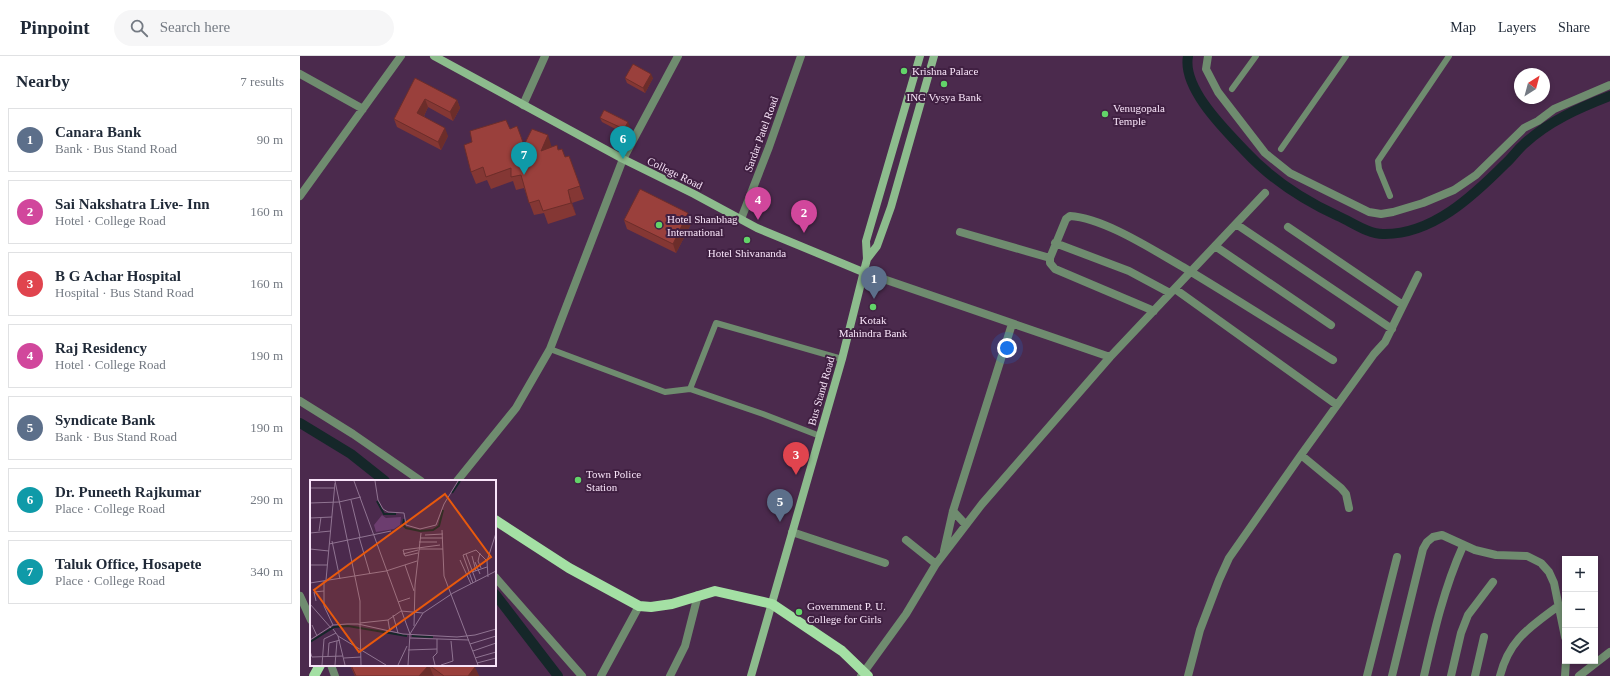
<!DOCTYPE html>
<html lang="en">
<head>
<meta charset="utf-8">
<style>
	:root { --surface:#fff; --page:#f6f6f7; --text:#1f2937; --muted:#747a83; --line:#e0e1e3; --accent:#7c3aed }
	body { margin:0; font-family:"Times New Roman",serif; background:var(--page); color:var(--text) }
	.controls { position:absolute; right:12px; bottom:12px; display:grid; overflow:hidden; border-radius:0px; box-shadow:0 2px 6px #0003 }
	.controls button { width:36px; height:36px; display:grid; place-items:center; padding:0; border:0; border-bottom:1px solid var(--line); background:var(--surface); color:var(--text); font:20px sans-serif }
	.compass { position:absolute; left:1214px; top:12px; width:36px; height:36px; border-radius:50%; background:var(--surface); box-shadow:0 2px 6px #0003; rotate:36deg }
	.you { position:absolute; left:707px; top:292px; width:14px; height:14px; margin:-10px; border:3px solid #fff; border-radius:50%; background:#1a73e8; box-shadow:0 0 0 6px #1a73e833 }
	.badge { display:grid; place-items:center; width:26px; height:26px; border-radius:50%; background:var(--accent); color:#fff; font-size:13px; font-weight:700 }
	.pin { position:absolute; translate:-50% -33px; filter:drop-shadow(0 1px 2px #0008) }
	.pin::after { content:''; position:absolute; top:21px; width:14px; height:12px; background:inherit; clip-path:polygon(0 0,100% 0,50% 100%) }
	.list { margin:0; padding:0; list-style:none }
	h2 { display:flex; justify-content:space-between; align-items:center; height:52px; margin:0; padding:0 16px; font-size:17px }
	h2 small { font-size:13px; font-weight:400; color:var(--muted) }
	.list li { display:grid; grid-template-columns:26px 1fr auto; gap:12px; align-items:center; box-sizing:border-box; height:64px; margin:0 8px 8px; padding:0 8px; border:1px solid var(--line); border-radius:0px }
	.list b { display:block; font-size:15px; white-space:nowrap }
	.list p { margin:0; font-size:13px; white-space:nowrap; color:var(--muted) }
	.list em { font-size:13px; font-style:normal; color:var(--muted) }
	.icon { flex:none; width:22px; height:22px; fill:none; stroke:currentColor; stroke-width:2; stroke-linecap:round; stroke-linejoin:round }
	.map { position:relative; flex:none; width:1310px; height:620px; overflow:hidden }
	header { display:flex; align-items:center; gap:24px; box-sizing:border-box; height:56px; padding:0 20px; background:var(--surface); border-bottom:1px solid var(--line) }
	header strong { font-size:19px }
	nav { display:flex; gap:22px; margin-inline-start:auto; font-size:14px }
	.search { width:280px; height:36px; background:var(--page); display:flex; align-items:center; gap:10px; box-sizing:border-box; padding:0 14px; border-radius:22px; color:var(--muted); font-size:15px }
	main { display:flex }
	aside { flex:1; background:var(--surface) }
	.map>svg:first-child { display:block }
	.lines { fill:none; stroke-linecap:round; stroke-linejoin:round }
	.canal { stroke:#152729; stroke-width:10 }
	.service { stroke:#6f8c6f; stroke-width:6 }
	.minor { stroke:#6f8c6f; stroke-width:8 }
	.tertiary { stroke:#6f8c6f; stroke-width:8 }
	.secondary { stroke:#8dbc8d; stroke-width:8 }
	.primary { stroke:#a4e0a4; stroke-width:10 }
	.wall { fill:#843734 }
	.shaded-wall { fill:#6c2d2a }
	.building { fill:#9a403c; stroke:#6c2d2a }
	.poi-dot { fill:#62d469; stroke:#402042; stroke-width:1.5 }
	.labels { text-anchor:middle; dominant-baseline:central; stroke-width:4; stroke-linejoin:round; paint-order:stroke }
	.poi-label { font-size:11px; fill:#f8e4f9; stroke:#402042; text-anchor:start }
	.street-label { font-size:11px; fill:#f8e4f9; stroke:#402042 }
	.inset-river { fill:none; stroke:#152729; stroke-width:2 }
	.inset-road { fill:none; stroke:#907492; stroke-width:1 }
	.view { fill:#e8590c; fill-opacity:0.15; stroke:#e8590c; stroke-width:2 }
	.inset-edge { fill:none; stroke:#f8e4f9; stroke-width:2 }
</style>
</head>
<body>
<header>
<strong>Pinpoint</strong>
<div class="search"><svg class="icon" aria-label="search" viewBox="0 0 24 24"><circle cx="10" cy="10" r="6"/><path d="M15 15l6 6"/></svg>Search here</div>
<nav><a>Map</a><a>Layers</a><a>Share</a></nav>
</header>
<main>
<aside>
<h2>Nearby<small>7 results</small></h2>
<ul class="list">
<li><span class="badge" style="background:#5c6f8a">1</span><div><b>Canara Bank</b><p>Bank · Bus Stand Road</p></div><em>90 m</em></li>
<li><span class="badge" style="background:#d1479c">2</span><div><b>Sai Nakshatra Live- Inn</b><p>Hotel · College Road</p></div><em>160 m</em></li>
<li><span class="badge" style="background:#e0444e">3</span><div><b>B G Achar Hospital</b><p>Hospital · Bus Stand Road</p></div><em>160 m</em></li>
<li><span class="badge" style="background:#d1479c">4</span><div><b>Raj Residency</b><p>Hotel · College Road</p></div><em>190 m</em></li>
<li><span class="badge" style="background:#5c6f8a">5</span><div><b>Syndicate Bank</b><p>Bank · Bus Stand Road</p></div><em>190 m</em></li>
<li><span class="badge" style="background:#0f9aa8">6</span><div><b>Dr. Puneeth Rajkumar</b><p>Place · College Road</p></div><em>290 m</em></li>
<li><span class="badge" style="background:#0f9aa8">7</span><div><b>Taluk Office, Hosapete</b><p>Place · College Road</p></div><em>340 m</em></li>
</ul>
</aside>
<div class="map">
<svg width="1310" height="620" viewBox="0 0 1310 620">
	<rect width="100%" height="100%" fill="#4b2a4d"/>
	<g class="lines">
		<path class="canal" d="M888,0C882,32 924,73 945,95C971,123 1003,144 1038,160C1052,166 1068,178 1083,178C1132,179 1173,140 1205,108C1212,102 1217,94 1224,88C1249,65 1279,52 1310,40
			M0,367L51,398L85,425
			M195,538L258,620"/>
		<path class="service" d="M932,33L956,0
			M981,93L1046,0
			M1090,140L1079,113L1078,105L1149,0
			M250,293L365,336L390,333
			M520,380L463,358L390,333L416,267L542,303"/>
		<path class="minor" d="M908,0L906,13L918,36L965,97L990,117L1069,156L1081,158L1093,156L1123,147L1154,134L1176,119L1224,72L1238,65L1254,53L1310,29
			M0,18L63,53
			M223,49L245,0
			M0,140L101,0
			M441,163L469,91L501,0
			M936,168L1092,273
			M988,171L1103,249
			M660,176L750,202
			M755,187L829,215L870,237
			M915,190L1031,269
			M563,216L810,301
			M875,233L1037,349
			M854,255L755,213L750,207V202L766,163L770,160C804,162 853,194 883,211C933,241 983,273 1033,304
			M1001,399L1041,432L1046,438L1049,452
			M653,455L666,469
			M492,476L585,507
			M606,484L636,508
			M644,495L653,455L712,268
			M301,620L339,550
			M370,620L385,590L398,539
			M561,620L606,558L636,508L682,448L810,301L965,137
			M888,620L900,574L919,524L929,502L1001,399L1074,298L1085,286L1118,219
			M1067,620L1097,501
			M1092,620L1123,493L1127,486L1133,481L1142,479L1175,494L1196,499L1227,500L1241,507L1249,516L1254,527L1265,581
			M1124,620C1134,576 1144,532 1163,490
			M1151,620L1161,577L1168,559L1193,526
			M1175,620L1184,581
			M1200,620C1209,584 1229,572 1257,551
			M1265,620L1266,605
			M1279,620L1310,596"/>
		<path class="tertiary" d="M0,345L53,378L121,425
			M157,425L216,352L250,293L323,103L378,0
			M195,521L282,620
			M0,540L11,564
			M31,609L35,620"/>
		<path class="secondary" d="M134,0L323,103L394,138L457,172L563,216
			M567,203L577,190L591,151L634,0
			M451,620L542,303L567,203L566,185L620,0"/>
		<path class="primary" d="M195,464L269,512L339,550L351,551L372,548L415,535L472,548L542,595L568,620
			M14,620L20,609"/>
	</g>
	<path class="wall" d="M115,22L157,44L160,52L153,65L128,51L124,60L148,80L141,94L97,71L94,63Z
		M325,22H353L345,37L327,27Z
		M300,62L330,71L325,78L302,66Z
		M210,73L224,88L252,91L258,93L265,101L269,100L284,143L272,147L276,159L248,168L244,157L234,159L224,132L216,134L213,125L191,133L187,124L176,128L171,116L172,86Z
		M324,164L392,166L376,197L327,173Z
		M50,609H173L179,620H134L133,619V620H55Z"/>
	<path class="shaded-wall" d="M351,18L353,22L345,37L343,32Z
		M125,43L128,51L121,66L117,57Z
		M157,44L160,52L153,65L150,56Z
		M328,66L330,71L325,78L324,73Z
		M145,72L148,80L141,94L138,86Z
		M248,79L252,92L241,95Z
		M268,134L272,147L276,159L271,147Z
		M388,157L392,166L376,197L373,188Z
		M129,609L133,619V620H119Z
		M175,611L179,620H168Z"/>
	<path class="building" d="M333,8L351,18L343,32L325,22Z
		M115,22L157,44L150,56L125,43L117,57L145,72L138,86L94,63Z
		M304,54L328,66L324,73L300,62Z
		M206,64L210,73L217,70L224,89L232,73L248,79L241,95L257,89L258,94L262,93L265,101L269,100L280,130L268,134L271,147L243,155L239,144L229,147L221,119L211,121V112L186,121L183,111L171,116L164,89L172,86L170,75Z
		M340,133L388,157L373,188L324,164Z
		M51,609H173L175,611L168,620H144L129,609L119,620H56Z"/>
	<g class="poi-dot">
		<circle cx="604" cy="15" r="4"/>
		<circle cx="644" cy="28" r="4"/>
		<circle cx="805" cy="58" r="4"/>
		<circle cx="359" cy="169" r="4"/>
		<circle cx="447" cy="184" r="4"/>
		<circle cx="573" cy="251" r="4"/>
		<circle cx="278" cy="424" r="4"/>
		<circle cx="499" cy="556" r="4"/>
	</g>
	<g class="labels">
		<g class="poi-label">
			<text x="612" y="15">Krishna Palace</text>
			<text x="644" y="41" text-anchor="middle">ING Vysya Bank</text>
			<text x="813" y="52">Venugopala<tspan x="813" dy="13">Temple</tspan></text>
			<text x="367" y="163">Hotel Shanbhag<tspan x="367" dy="13">International</tspan></text>
			<text x="447" y="197" text-anchor="middle">Hotel Shivananda</text>
			<text x="573" y="264" text-anchor="middle">Kotak<tspan x="573" dy="13">Mahindra Bank</tspan></text>
			<text x="286" y="418">Town Police<tspan x="286" dy="13">Station</tspan></text>
			<text x="507" y="550">Government P. U.<tspan x="507" dy="13">College for Girls</tspan></text>
		</g>
		<g class="street-label">
			<text transform="translate(461 78) rotate(-70)">Sardar Patel Road</text>
			<text transform="translate(375 117) rotate(26)">College Road</text>
			<text transform="translate(521 335) rotate(-74)">Bus Stand Road</text>
		</g>
	</g>
	<g transform="translate(10 424)">
		<rect width="186" height="186" fill="#4b2a4d"/>
		<path d="M72,35L76,38L91,37L90,45L84,49L66,52L64,45Z" fill="#6c3d6f"/>
		<path class="inset-river" d="M142,13L150,1M67,21L74,34H86M94,39L93,45L96,48L110,51L123,50L129,46L133,30M102,156L123,157M0,162L24,147L38,146L97,156"/>
		<path class="inset-road" d="M25,1L50,121V143M44,1L100,154L98,185M65,1L68,20L73,29L78,32L94,33L96,45L110,49L126,45L134,24L148,1M0,8H24M41,20L50,57M0,23L29,22L51,17M0,38L22,37M132,50L134,96L168,185M9,51L11,37M0,53L21,51M115,55L133,54M49,57L60,94M110,58H133M22,61L30,99M109,62H127M19,64L81,51M0,69L19,71M109,69H133M108,73L95,76L93,70L130,65M170,73L168,81L171,88M93,74L108,70M156,74L166,101M162,76L166,91M150,80L161,104M165,82L170,94M0,85H17M95,85L104,111M76,91L107,81M162,92L177,87M178,97L177,81L186,53M16,100L25,3M14,101V126L23,145M0,103L76,91M163,103L153,75L166,70L177,81M6,121L4,112L14,111M88,122L100,118M0,124L21,148M83,135L88,153M78,140L80,152M2,145L7,156M104,146L105,105L111,53M23,149L28,156L76,185M100,154L113,133L143,113L186,91M28,156L35,185M100,158L159,160M0,160L23,145L37,144H48L93,154L147,157L165,155L186,149M160,164L186,156M98,170L127,169M0,171L2,177L33,176M163,171L186,163M18,176L19,163L30,160M34,178L51,177M165,178L186,172M167,183L186,178M12,185L14,159L26,153M25,185L27,161M51,185L50,143L78,140L91,131L113,133M88,185L97,166M125,185L123,177L127,173V159M131,185L143,181L141,161"/>
		<path class="view" d="M135,14L181,77L49,172L4,110Z"/>
		<rect width="186" height="186" class="inset-edge"/>
	</g>
</svg>
<div class="controls">
<button>+</button>
<button>−</button>
<button><svg class="icon" aria-label="layers" viewBox="0 0 24 24"><path d="M12 4l9 5-9 5-9-5zM3 14l9 5 9-5"/></svg></button>
</div>
<svg class="compass" viewBox="-18 -18 36 36"><path d="M0-13l5 13h-10z" fill="#e53935"/><path d="M0 13l5-13h-10z" fill="#747a83"/></svg>
<div class="you"></div>
<div class="pin badge" style="left:574px;top:243px;background:#5c6f8a">1</div>
<div class="pin badge" style="left:504px;top:177px;background:#d1479c">2</div>
<div class="pin badge" style="left:496px;top:419px;background:#e0444e">3</div>
<div class="pin badge" style="left:458px;top:164px;background:#d1479c">4</div>
<div class="pin badge" style="left:480px;top:466px;background:#5c6f8a">5</div>
<div class="pin badge" style="left:323px;top:103px;background:#0f9aa8">6</div>
<div class="pin badge" style="left:224px;top:119px;background:#0f9aa8">7</div>
</div>
</main>
</body>
</html>
